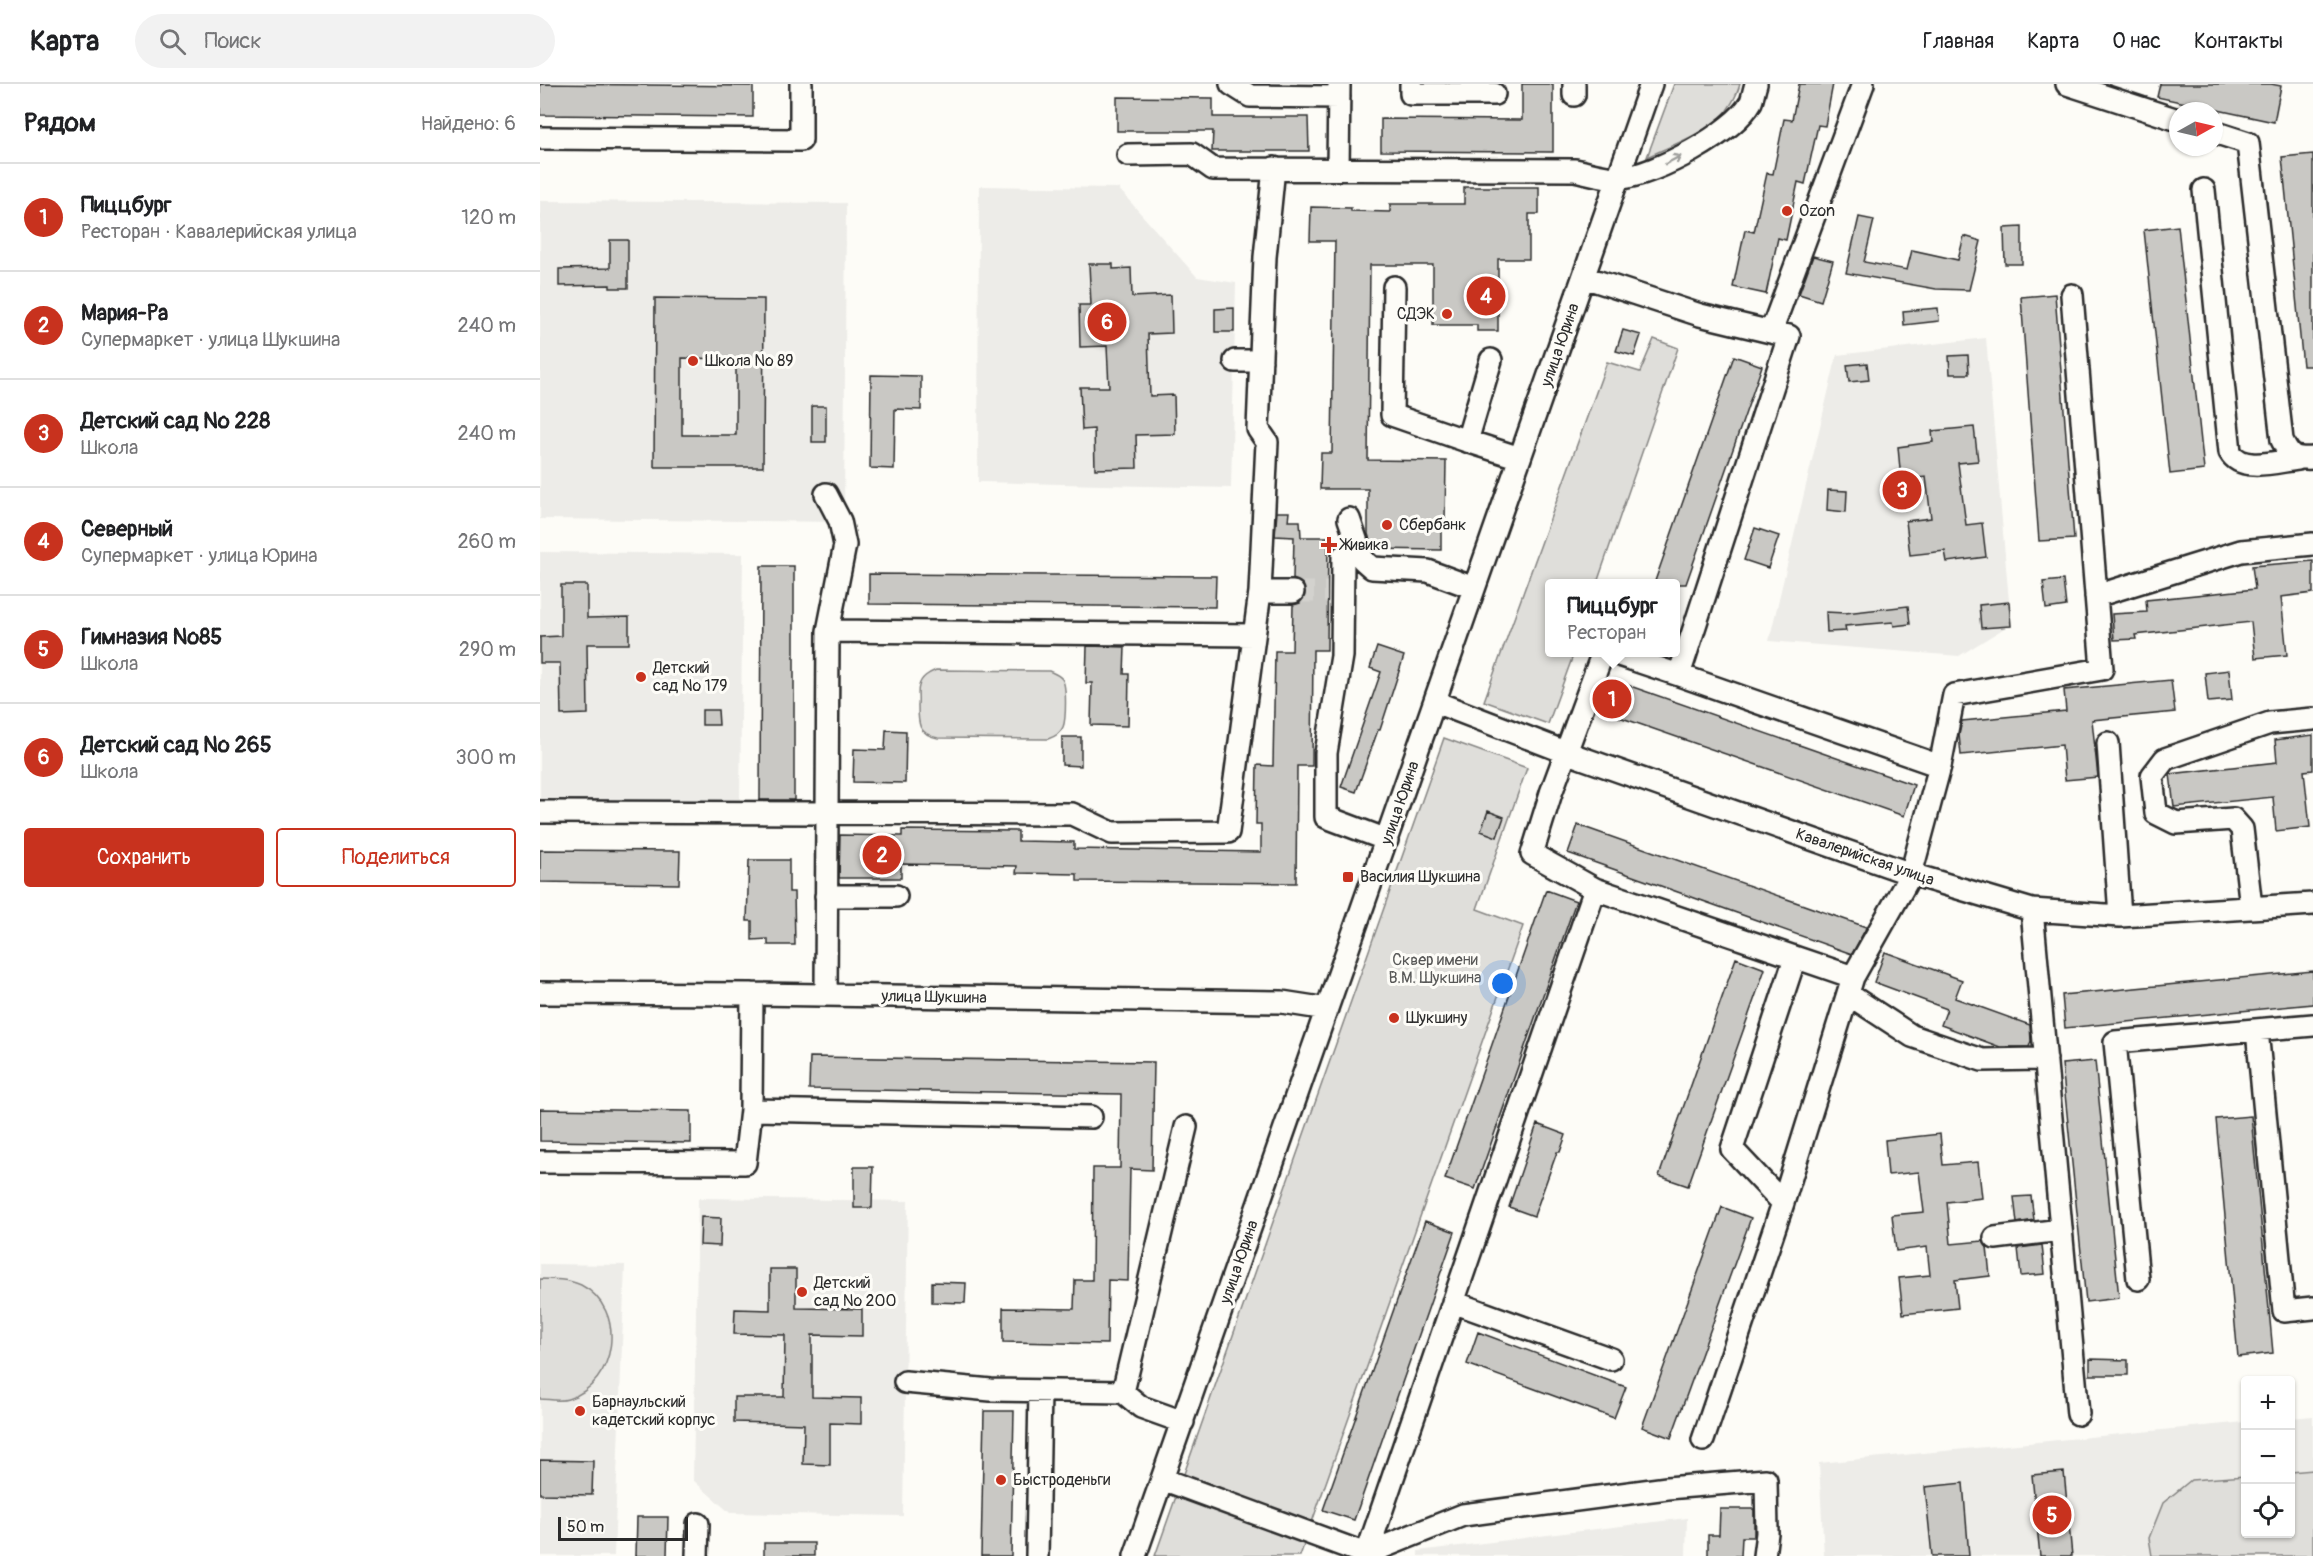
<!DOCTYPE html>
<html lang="ru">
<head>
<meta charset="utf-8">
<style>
	:root { --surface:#fff; --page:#f2f2f2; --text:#202124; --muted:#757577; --line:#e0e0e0; --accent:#c8321e }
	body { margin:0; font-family:Pangolin,sans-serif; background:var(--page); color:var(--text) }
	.controls { position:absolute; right:18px; bottom:18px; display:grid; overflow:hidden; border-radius:6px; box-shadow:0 2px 4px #0004 }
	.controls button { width:54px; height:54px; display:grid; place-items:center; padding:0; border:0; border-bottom:2px solid var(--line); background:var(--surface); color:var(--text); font:30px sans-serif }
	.compass { position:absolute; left:1629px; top:18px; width:54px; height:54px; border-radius:50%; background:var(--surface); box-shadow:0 2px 4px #0004; rotate:82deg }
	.scale { position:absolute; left:18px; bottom:15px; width:130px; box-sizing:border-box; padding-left:6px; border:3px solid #2b2b2b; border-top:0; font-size:16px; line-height:21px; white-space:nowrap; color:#2b2b2b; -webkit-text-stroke:4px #fdfcf7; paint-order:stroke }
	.you { position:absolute; left:963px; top:900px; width:21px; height:21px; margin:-15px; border:4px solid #fff; border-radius:50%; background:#1a73e8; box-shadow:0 0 0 9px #1a73e833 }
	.badge { display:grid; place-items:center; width:39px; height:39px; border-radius:50%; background:var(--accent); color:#fff; font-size:20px; font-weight:700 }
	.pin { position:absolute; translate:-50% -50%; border:3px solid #fff; box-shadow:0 2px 6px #0006 }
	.popup { position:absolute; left:1005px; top:495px; width:135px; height:78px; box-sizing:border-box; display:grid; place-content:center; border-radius:6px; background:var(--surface); filter:drop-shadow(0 2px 4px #0005); font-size:20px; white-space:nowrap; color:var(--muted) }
	.popup b { font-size:22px; color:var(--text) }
	.popup::after { content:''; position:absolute; left:50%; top:100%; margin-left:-12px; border:12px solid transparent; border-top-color:var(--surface) }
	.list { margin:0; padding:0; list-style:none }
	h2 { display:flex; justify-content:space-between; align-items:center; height:78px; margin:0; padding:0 24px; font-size:26px }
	h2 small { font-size:20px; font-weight:400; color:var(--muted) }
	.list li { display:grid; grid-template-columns:39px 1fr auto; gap:18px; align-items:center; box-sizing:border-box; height:108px; padding:0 24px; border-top:2px solid var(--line) }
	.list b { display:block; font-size:22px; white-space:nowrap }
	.list p { margin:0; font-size:20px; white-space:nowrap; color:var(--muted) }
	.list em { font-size:20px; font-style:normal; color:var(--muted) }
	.actions { display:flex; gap:12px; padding:18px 24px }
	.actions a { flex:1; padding:14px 0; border:2px solid var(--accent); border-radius:6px; text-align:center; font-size:21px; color:var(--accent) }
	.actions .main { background:var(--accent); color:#fff }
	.icon { flex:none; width:33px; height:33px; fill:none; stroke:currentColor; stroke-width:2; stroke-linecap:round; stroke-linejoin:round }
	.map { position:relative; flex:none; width:1773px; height:1472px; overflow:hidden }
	header { display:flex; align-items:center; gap:36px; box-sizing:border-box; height:84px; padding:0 30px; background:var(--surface); border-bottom:2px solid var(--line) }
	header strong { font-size:28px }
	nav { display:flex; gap:33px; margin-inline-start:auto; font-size:21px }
	.search { width:420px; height:54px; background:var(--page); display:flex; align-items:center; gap:15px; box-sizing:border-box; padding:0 21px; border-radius:33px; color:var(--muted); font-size:22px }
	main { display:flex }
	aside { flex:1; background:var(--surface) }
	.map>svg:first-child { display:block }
	.built { fill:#edece8 }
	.green { fill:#dfdeda; stroke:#858482; stroke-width:1.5 }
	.building { fill:#c9c8c4; stroke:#2b2b2b; stroke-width:1.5; fill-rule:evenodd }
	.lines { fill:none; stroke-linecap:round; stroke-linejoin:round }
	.minor-tunnel { stroke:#d3d2ce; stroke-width:21; stroke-dasharray:21 10; stroke-linecap:butt }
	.minor-casing { stroke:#2b2b2b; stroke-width:26 }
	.minor { stroke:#fdfcf7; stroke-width:21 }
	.oneway { stroke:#9e9e9b }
	.poi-dot { fill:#c8321e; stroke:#fdfcf7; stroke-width:2 }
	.labels { text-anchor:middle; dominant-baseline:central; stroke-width:6; stroke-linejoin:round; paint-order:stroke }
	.poi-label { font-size:16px; fill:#2b2b2b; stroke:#fdfcf7; text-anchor:start }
	.street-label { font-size:16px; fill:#2b2b2b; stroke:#fdfcf7 }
	.park-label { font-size:16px; fill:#585857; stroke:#fdfcf7 }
</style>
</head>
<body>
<header>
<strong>Карта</strong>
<div class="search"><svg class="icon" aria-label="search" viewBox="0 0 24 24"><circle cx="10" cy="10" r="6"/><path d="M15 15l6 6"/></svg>Поиск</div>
<nav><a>Главная</a><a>Карта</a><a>О нас</a><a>Контакты</a></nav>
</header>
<main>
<aside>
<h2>Рядом<small>Найдено: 6</small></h2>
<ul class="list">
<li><span class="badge">1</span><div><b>Пиццбург</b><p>Ресторан · Кавалерийская улица</p></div><em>120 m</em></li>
<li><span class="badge">2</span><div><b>Мария-Ра</b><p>Супермаркет · улица Шукшина</p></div><em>240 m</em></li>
<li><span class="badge">3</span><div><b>Детский сад № 228</b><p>Школа</p></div><em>240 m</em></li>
<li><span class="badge">4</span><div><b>Северный</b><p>Супермаркет · улица Юрина</p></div><em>260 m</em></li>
<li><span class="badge">5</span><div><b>Гимназия №85</b><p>Школа</p></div><em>290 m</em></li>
<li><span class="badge">6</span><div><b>Детский сад № 265</b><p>Школа</p></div><em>300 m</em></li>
</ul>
<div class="actions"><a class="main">Сохранить</a><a>Поделиться</a></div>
</aside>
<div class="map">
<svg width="1773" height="1472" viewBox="0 0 1773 1472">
	<rect width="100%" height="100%" fill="#fdfcf7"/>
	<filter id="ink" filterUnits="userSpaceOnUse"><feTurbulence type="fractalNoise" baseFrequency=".0167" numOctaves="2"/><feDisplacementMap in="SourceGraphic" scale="12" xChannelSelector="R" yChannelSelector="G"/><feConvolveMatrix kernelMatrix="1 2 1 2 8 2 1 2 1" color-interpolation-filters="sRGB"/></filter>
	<g filter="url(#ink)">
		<path class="built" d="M439,102L578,104L657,193L696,199L691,404L438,398Z
			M0,117L306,119L304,438L0,435Z
			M1446,254L1471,540L1419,572L1229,557L1297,271Z
			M0,468L203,470L200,718L0,716Z
			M158,1114L368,1117L363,1432L190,1429L153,1396Z
			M0,1180L85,1181L74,1472H0Z
			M1773,1332V1472H1284L1279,1379L1705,1338L1706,1450H1750L1751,1334Z
			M1147,1434L1146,1472H878V1467Z"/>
		<path class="green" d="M1134,0H1200C1197,12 1188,27 1179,36C1164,49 1126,64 1107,73Z
			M1114,255L1138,264L1057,499L1009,500V568L1034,569L1008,640L944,617L1067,278L1100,288Z
			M396,586L509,587C513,589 519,591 522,595C527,601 526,636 523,643C520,650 514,653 508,655L398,654C378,650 378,640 378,621C379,615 377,607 379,602C381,593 389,589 396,586Z
			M904,654L987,684L937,825L983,842L760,1472H615Z
			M0,1195C14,1195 28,1195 41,1201C88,1225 77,1300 28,1315C20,1318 8,1315 0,1315Z
			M1773,1386V1472H1612L1609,1454L1623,1419L1651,1396L1705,1392L1706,1450H1750L1751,1388Z"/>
		<path class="building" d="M0,0L213,2V33L0,31Z
			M982,0H1013V68L841,67V35L982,36Z
			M1259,0H1293L1285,42L1278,41L1265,100L1258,98L1246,156L1238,154L1226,210L1193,203L1205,146L1214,148L1227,89L1233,90L1244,35L1252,36Z
			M1620,0H1731L1741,2L1734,38L1617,13Z
			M577,13L673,14V33H768L769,67H672L673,47H577Z
			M1773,70V282H1763L1742,73Z
			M924,103H999V130H989V175H958V247H937V241H893V181H830L828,376L906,377L905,436L901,435V466L833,465L828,450V405H780L781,369H792L795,157H770L771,123L811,124V127L850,128V120H924Z
			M1319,133L1334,136L1324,178L1367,186L1372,166L1418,176L1424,152L1441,157L1429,206L1396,205L1306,189Z
			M1638,142L1664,386L1630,390L1604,146Z
			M1482,143V180H1465L1464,144Z
			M70,156H88V204H70V201L19,202V185L70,184Z
			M1273,172L1293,177L1281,217L1259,210Z
			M549,180H573V185L591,184L592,213L631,211L632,249L608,250L610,312L634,311L635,350L596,351L597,384L555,385L554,345L542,346L540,303H569L567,262L540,263L539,221H551Z
			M1515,210L1534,455L1499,457L1481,213Z
			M115,214L224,215L223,383H114ZM142,274L196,275V351H142Z
			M694,224V248H675V225Z
			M1398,224L1399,237L1364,241L1363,227Z
			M1083,246L1101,251L1094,272L1076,267Z
			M1428,271L1429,290H1410L1409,272Z
			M1194,272L1222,282L1146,500H1114Z
			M1327,279L1329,296L1309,298L1307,281Z
			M331,291L381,292V326L355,325L354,385L330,384Z
			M272,322H286V358H272Z
			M1434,343L1438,377L1418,379L1426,441L1442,439L1446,473L1407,478L1405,467L1370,471L1366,437L1391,434L1386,393L1361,396L1358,363L1393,358L1392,347Z
			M1288,406L1307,407L1306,428L1287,426Z
			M737,428H749L748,437H760L761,453H788L787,566H773L772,682H757L756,799L537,797V790L476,789L477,782L361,780V794H299L300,751L362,752V746L478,747V757L534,758V765L721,768V740H716L717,681L733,682L735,567H752L753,521L760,519L766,509L764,501L753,495L754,453L735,452Z
			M1215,444L1239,452L1228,484L1204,476Z
			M1773,477V509L1741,513L1747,571L1715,574L1711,538L1595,551L1596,555L1574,556L1572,530L1607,528L1606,516L1715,505L1712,482Z
			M221,482H254V716H220Z
			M329,490L676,492L675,523L329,520Z
			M1523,496L1526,522L1506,525L1503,498Z
			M21,501H47V534L89,533V560H47L48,630L21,631L20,579H0V553L21,552Z
			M1469,518L1471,542L1441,544L1439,521Z
			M1368,522L1370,540L1354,542L1353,538L1305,542L1306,547L1287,548L1286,528L1305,529Z
			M547,562L585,563L584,590H589L588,642L551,641L552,599H546Z
			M837,563L864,572L840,646H838L816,708L801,703L841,588L830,584Z
			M1689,586L1692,616L1668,618L1665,589Z
			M1070,595L1374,701L1364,732L1059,626Z
			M1631,596L1635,628L1552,636L1558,693L1525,696L1522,661L1421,671L1419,651L1422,637L1526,627L1524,606Z
			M162,626H178L179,641H162Z
			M346,646L366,647L365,699L313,698L314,665L345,666Z
			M1773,651V686L1764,687L1770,743L1736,747L1733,713L1634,723L1630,690L1737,678L1735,656Z
			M522,653H541V682L522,681Z
			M948,727L964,733L957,753L941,747Z
			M1038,741L1326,843L1325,846L1312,870L1028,769Z
			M0,766L140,767L139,800L0,798Z
			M209,776H249V808H254L255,861H228V855L212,856V837H207Z
			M1006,806L1036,817L935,1105L905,1095Z
			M1345,868L1422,896L1415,914L1490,941L1491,957L1489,963H1460L1401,941L1407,925L1334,898Z
			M1196,874L1225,885L1148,1102L1119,1092Z
			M1773,887V920L1525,944L1522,911Z
			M270,973L614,978L612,1086L590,1085L588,1197L568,1196L567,1260L463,1258V1224L534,1225L535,1196H552L553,1084H580L581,1010L269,1005Z
			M1555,977L1579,1214L1546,1218L1522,980Z
			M0,1025L151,1027V1059L0,1057Z
			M1711,1032L1733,1269L1698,1273L1676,1035Z
			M997,1040L1026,1051L1020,1068H1017L994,1132L969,1123Z
			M1400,1050L1403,1081L1438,1078L1442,1114L1407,1118L1411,1160L1443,1157L1447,1163L1450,1192L1415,1196L1418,1224L1363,1230L1359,1194L1390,1191L1387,1163L1356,1167L1352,1131L1384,1128L1379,1088L1348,1091L1345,1056Z
			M314,1083H333L332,1124H314Z
			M1491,1112L1494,1136L1477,1139L1474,1113Z
			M1182,1123L1211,1134L1131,1354L1102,1343Z
			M161,1133L181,1134L180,1162L160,1161Z
			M885,1137L915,1148L814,1436L783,1426Z
			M1502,1161L1505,1190L1481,1192L1478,1164Z
			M230,1185H256V1224L322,1225V1252L272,1251V1313L321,1314V1340L290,1339V1381L263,1380L264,1340L194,1338V1313H244L245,1251L194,1250L195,1225L230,1226Z
			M392,1198L426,1199L425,1219L392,1218Z
			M938,1248L1086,1303L1074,1334L927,1280Z
			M1550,1275L1588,1276V1291H1550Z
			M444,1327H474L471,1472H441Z
			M0,1376L53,1377L52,1411L0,1410Z
			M1524,1388L1532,1472H1500L1492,1391Z
			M1423,1399L1429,1472H1392L1385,1403Z
			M1180,1425H1214V1453H1202L1201,1472H1168V1451H1179Z
			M97,1433H128L127,1472H96Z
			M224,1459H274V1472H224Z"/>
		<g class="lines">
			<path class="minor-tunnel" d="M753,508H787"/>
			<defs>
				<path id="minor" d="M691,0L710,12L799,13
					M871,0V10H954
					M1034,0V11
					M1527,0L1638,36
					M1674,48L1708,59L1742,356C1750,373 1754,375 1773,374
					M0,54L261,56V0
					M588,71L652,70L673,85L1035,86C1049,89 1067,95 1081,94C1115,91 1194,49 1211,18C1213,13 1214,6 1216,0
					M798,85L799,1
					M1664,106L1690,368C1702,389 1738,377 1758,375
					M1044,193L1160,231L1231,248L1323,0
					M854,203L852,331L927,357
					M951,276L927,357L980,374
					M695,277H721
					M286,410L300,437L305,461L288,547L286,911
					M809,435L823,476L832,484L888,487L934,504
					M803,472L802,572L786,669V733L847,756
					M720,508H753
					M1556,512L1701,467L1773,460
					M288,547L714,551
					M1070,568L1139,591L1249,252L1231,248
					M1139,591L1400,682
					M895,618L1025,668L1371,790L1492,826L1580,832L1773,820
					M1568,659L1580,832
					M0,728L532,730L572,749L688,748L720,508L727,358L718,345L725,173L734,84
					M1055,805L1313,893L1371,790L1400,682L1414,611L1562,585L1532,211
					M286,812H356
					M1711,823L1702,745L1693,735L1636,739L1616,729L1612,692L1625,675L1730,639L1773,635
					M1492,826L1538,1330
					M0,909L212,910L742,918L787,925
					M1308,910L1372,952L1442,976L1506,975
					M1717,946L1744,1227L1773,1224
					M211,1026L551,1033
					M0,1078L205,1079L211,1026L212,910
					M1243,1119L1192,1065L1255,874
					M1455,1154L1521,1146
					M1598,1195L1575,958L1773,941
					M913,1218L1071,1275
					M365,1298L451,1306L583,1308L601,1323L643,1338
					M583,1308L646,1043
					M1163,1356L1243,1119L1313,893
					M622,1395L826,1470L923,1431L1127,1404L1226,1396L1227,1449L1224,1472
					M157,1472L158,1440
					M497,1472L500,1307
					M595,1472L1111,0
					M826,1472L1055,805L992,770L1011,709L1063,568"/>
			</defs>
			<use href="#minor" class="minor-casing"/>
			<use href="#minor" class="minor"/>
		</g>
		<defs><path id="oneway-shaft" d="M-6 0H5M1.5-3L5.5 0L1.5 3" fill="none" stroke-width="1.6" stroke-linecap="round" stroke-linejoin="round" transform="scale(1.5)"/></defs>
		<use class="oneway" href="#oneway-shaft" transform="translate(1133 76) rotate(-28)"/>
	</g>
	<g class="poi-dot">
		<circle cx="1247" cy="127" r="6"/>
		<circle cx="907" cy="230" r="6"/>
		<circle cx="153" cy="277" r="6"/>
		<circle cx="847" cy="441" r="6"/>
		<path d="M786 452h6v6h6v6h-6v6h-6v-6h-6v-6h6z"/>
		<circle cx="101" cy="593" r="6"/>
		<rect x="802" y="787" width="12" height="12" rx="3"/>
		<circle cx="854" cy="934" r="6"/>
		<circle cx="262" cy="1208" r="6"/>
		<circle cx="40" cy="1327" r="6"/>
		<circle cx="461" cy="1396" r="6"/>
	</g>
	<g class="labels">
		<g class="poi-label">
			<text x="1259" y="127">Ozon</text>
			<text x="895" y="230" text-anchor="end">СДЭК</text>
			<text x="165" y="277">Школа № 89</text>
			<text x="859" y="441">Сбербанк</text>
			<text x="801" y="461">Живика</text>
			<text x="113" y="584">Детский<tspan x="113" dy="18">сад № 179</tspan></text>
			<text x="820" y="793">Василия Шукшина</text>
			<text x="866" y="934">Шукшину</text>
			<text x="274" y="1199">Детский<tspan x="274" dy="18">сад № 200</tspan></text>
			<text x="52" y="1318">Барнаульский<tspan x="52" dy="18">кадетский корпус</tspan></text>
			<text x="473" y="1396">Быстроденьги</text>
		</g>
		<g class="street-label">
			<text transform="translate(1020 261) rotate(-71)">улица Юрина</text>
			<text transform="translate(860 719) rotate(-71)">улица Юрина</text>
			<text transform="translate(1325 773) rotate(19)">Кавалерийская улица</text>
			<text transform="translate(394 913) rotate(1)">улица Шукшина</text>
			<text transform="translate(699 1178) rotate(-71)">улица Юрина</text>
		</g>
		<g class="park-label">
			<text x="895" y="876">Сквер имени<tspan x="895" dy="18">В.М. Шукшина</tspan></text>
		</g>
	</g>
</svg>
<div class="controls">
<button>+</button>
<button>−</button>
<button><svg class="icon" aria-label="locate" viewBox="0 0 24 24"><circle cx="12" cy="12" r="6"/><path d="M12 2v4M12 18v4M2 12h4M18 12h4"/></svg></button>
</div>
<svg class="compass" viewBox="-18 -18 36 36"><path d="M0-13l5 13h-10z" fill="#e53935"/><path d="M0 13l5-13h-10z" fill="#757577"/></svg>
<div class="scale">50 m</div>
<div class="you"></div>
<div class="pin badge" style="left:1072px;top:615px">1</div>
<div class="popup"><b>Пиццбург</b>Ресторан</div>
<div class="pin badge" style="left:342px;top:771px">2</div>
<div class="pin badge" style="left:1362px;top:406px">3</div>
<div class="pin badge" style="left:946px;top:212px">4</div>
<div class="pin badge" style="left:1512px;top:1431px">5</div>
<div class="pin badge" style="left:567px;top:238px">6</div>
</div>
</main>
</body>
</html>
